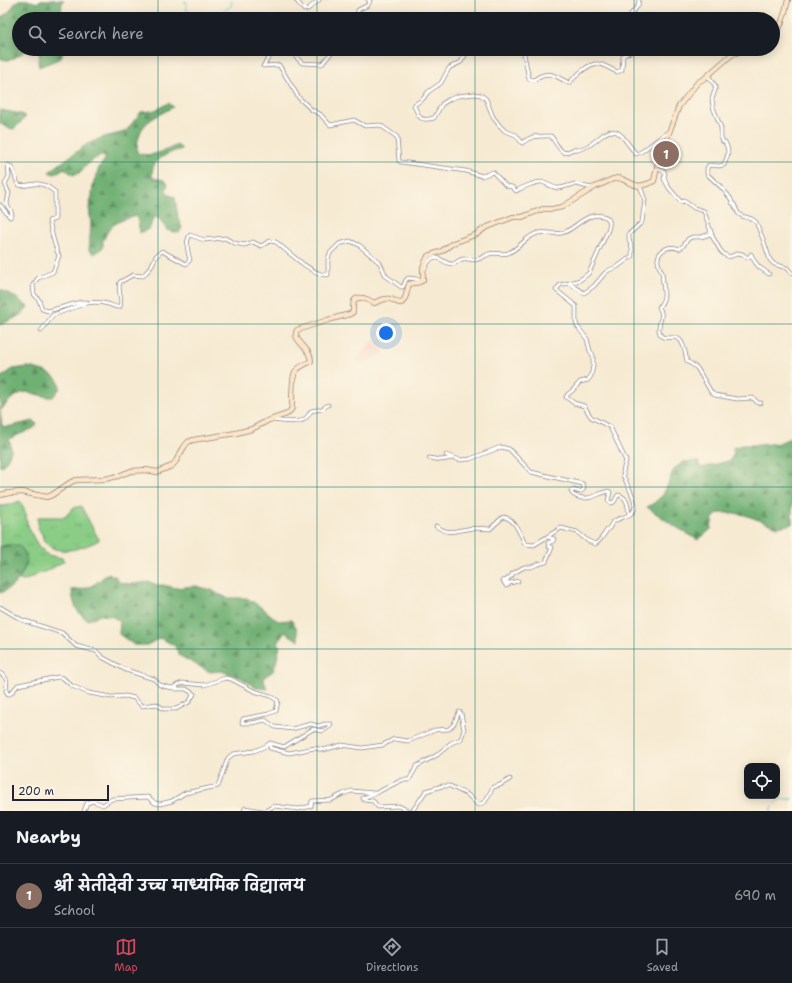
<!DOCTYPE html>
<html lang="en">
<head>
<meta charset="utf-8">
<style>
	:root { --surface:#171b24; --page:#242831; --text:#f1f3f6; --muted:#9ea1a6; --line:#363941; --accent:#d1495b }
	body { margin:0; font-family:"Shantell Sans","Playpen Sans Deva",sans-serif; background:var(--page); color:var(--text) }
	.controls { position:absolute; right:12px; bottom:12px; display:grid; overflow:hidden; border-radius:8px; box-shadow:0 2px 10px #0003 }
	.controls button { width:36px; height:36px; display:grid; place-items:center; padding:0; border:0; border-bottom:1px solid var(--line); background:var(--surface); color:var(--text); font:20px sans-serif }
	.scale { position:absolute; left:12px; bottom:10px; width:97px; box-sizing:border-box; padding-left:4px; border:2px solid #22223b; border-top:0; font-size:11px; line-height:14px; white-space:nowrap; color:#22223b; -webkit-text-stroke:3px #fcf5e5; paint-order:stroke }
	.you { position:absolute; left:386px; top:333px; width:14px; height:14px; margin:-10px; border:3px solid #fff; border-radius:50%; background:#1a73e8; box-shadow:0 0 0 6px #1a73e833 }
	.badge { display:grid; place-items:center; width:26px; height:26px; border-radius:50%; background:var(--accent); color:#fff; font-size:13px; font-weight:700 }
	.pin { position:absolute; translate:-50% -50%; border:2px solid #fff; box-shadow:0 1px 4px #0006 }
	.list { margin:0; padding:0; list-style:none }
	h2 { display:flex; justify-content:space-between; align-items:center; height:52px; margin:0; padding:0 16px; font-size:17px }
	h2 small { font-size:13px; font-weight:400; color:var(--muted) }
	.list li { display:grid; grid-template-columns:26px 1fr auto; gap:12px; align-items:center; box-sizing:border-box; height:64px; padding:0 16px; border-top:1px solid var(--line) }
	.list b { display:block; font-size:15px; white-space:nowrap }
	.list p { margin:0; font-size:13px; white-space:nowrap; color:var(--muted) }
	.list em { font-size:13px; font-style:normal; color:var(--muted) }
	.icon { flex:none; width:22px; height:22px; fill:none; stroke:currentColor; stroke-width:2; stroke-linecap:round; stroke-linejoin:round }
	.map { position:relative; flex:none; width:792px; height:811px; overflow:hidden }
	.search { position:absolute; background:var(--surface); box-shadow:0 2px 10px #0003; left:12px; right:12px; top:12px; height:44px; display:flex; align-items:center; gap:10px; box-sizing:border-box; padding:0 14px; border-radius:22px; color:var(--muted); font-size:15px }
	.sheet { height:116px; background:var(--surface) }
	nav { display:flex; justify-content:space-around; align-items:center; box-sizing:border-box; height:56px; border-top:1px solid var(--line); background:var(--surface); font-size:11px; color:var(--muted) }
	nav a { display:grid; justify-items:center; gap:2px }
	nav .on { color:var(--accent) }
	.map>svg:first-child { display:block }
	.built { fill:#f6d2c4 }
	.grass { fill:url(#grass-tufts); stroke:#567860 }
	.forest { fill:url(#forest-firs); stroke:#496957 }
	.lines { fill:none; stroke-linecap:round; stroke-linejoin:round }
	.stream { stroke:#4eb7cc; stroke-width:1 }
	.street-casing { stroke:#8c8686; stroke-width:4.5 }
	.secondary-casing { stroke:#8c8686; stroke-width:6 }
	.street { stroke:#fff; stroke-width:3 }
	.secondary { stroke:#fee5c5; stroke-width:4.5 }
	.grid { fill:none; stroke:#0f766e; stroke-width:1; stroke-opacity:0.55 }
</style>
</head>
<body>
<div class="map">
<svg width="792" height="811" viewBox="0 0 792 811">
	<defs>
		<pattern id="grass-tufts" width="24" height="20" patternUnits="userSpaceOnUse"><rect width="24" height="20" fill="#8bcd86"/><path d="M3 7l-1-3M5 7V3M7 7l1-3M15 17l-1-3M17 17v-4M19 17l1-3" fill="none" stroke="#78b075"/></pattern>
		<pattern id="forest-firs" width="22" height="20" patternUnits="userSpaceOnUse"><rect width="22" height="20" fill="#70b073"/><path d="M5 1l3.5 6h-7zM16 11l3.5 6h-7z" fill="#5c8f60"/></pattern>
	</defs>
	<rect width="100%" height="100%" fill="#fcf5e5"/>
	<filter id="ink" filterUnits="userSpaceOnUse"><feTurbulence type="fractalNoise" baseFrequency=".025" numOctaves="2"/><feDisplacementMap in="SourceGraphic" scale="8" xChannelSelector="R" yChannelSelector="G"/><feConvolveMatrix kernelMatrix="1 2 1 2 8 2 1 2 1" color-interpolation-filters="sRGB"/></filter>
	<filter id="wash" filterUnits="userSpaceOnUse"><feTurbulence type="fractalNoise" baseFrequency=".012" numOctaves="4" result="noise"/><feDisplacementMap in="SourceGraphic" scale="16" xChannelSelector="R" yChannelSelector="G"/><feGaussianBlur stdDeviation="0.9" result="paint"/><feColorMatrix in="noise" values="0 0 0 0 0 0 0 0 0 0 0 0 0 0 0 0 0 1.4 0 .05"/><feComposite in="paint" operator="in"/></filter>
	<g filter="url(#wash)">
		<rect width="100%" height="100%" fill="#f6ead2"/>
		<path class="built" d="M373,340L381,343L384,354L364,363L359,362L358,358Z"/>
		<path class="grass" d="M20,501L26,514L27,523L33,537L39,547L48,555L62,558L64,561L51,569L36,575L24,581L19,580L26,565L8,545L0,547V506C7,506 13,504 20,501Z
			M81,506L99,540C86,547 69,553 55,549C51,548 47,544 44,542L42,534L38,528V517H65L73,508Z"/>
		<path class="forest" d="M19,0H27L37,3L41,0H64L62,2L61,13L58,19H19V49H31C20,51 13,65 0,58V18L9,12L16,2Z
			M32,49H60L63,53L61,58L39,67L38,61L40,56L37,51Z
			M169,103L173,107C150,120 137,123 137,153C150,158 165,151 177,145L182,149C168,153 148,160 153,178L164,180L168,184L166,190L169,195L175,197L178,218L182,228L179,233L167,230L159,218L153,217L150,228L140,233L137,216C121,220 111,222 104,239C101,244 104,240 103,245C102,250 98,252 94,254L89,250L91,224L89,207L92,196L93,184L99,168L106,158L101,155L91,161L79,173L73,175L64,168L55,174L49,172L87,144L104,137L121,133L126,131L141,112L153,111Z
			M0,110L21,114L26,117L14,129L8,128L3,125L0,124Z
			M0,290H2L18,299L28,307L21,315L0,325Z
			M28,367C41,370 59,373 60,388L53,397H48L27,392L21,393L11,399L0,411L2,426L7,427L33,421L37,424L34,428L9,439C10,442 11,447 11,450C10,456 5,464 0,467V378L13,369Z
			M792,437V524L778,527L745,515L735,513H719L713,518L711,529L698,540L673,525L647,507L654,503L663,495L669,482L672,473L675,468L684,462L698,461L701,468L729,461L734,454L733,448L742,445H760L779,443Z
			M8,545H19C24,551 29,557 26,565C25,567 24,569 23,571C17,583 12,588 0,593V547Z
			M107,574L115,576L119,582L130,584L150,582L157,585H163L176,588L196,586L203,588L212,590L218,594L228,598H247L265,610L278,621L291,620L296,627L299,641L285,632L277,643L280,646L276,663L273,671L263,678L267,689L256,688L242,678L221,671L210,672L180,656L174,645L160,638L147,645H134L119,634L120,621L111,616L100,615L88,620C76,613 73,604 72,590C88,590 96,584 107,574Z"/>
		<g class="lines">
			<path class="stream" d="M185,0L188,14L193,19
				M206,19L218,15L231,6L232,0
				M771,811L772,807L780,799H792"/>
		</g>
	</g>
	<g filter="url(#ink)">
		<g class="lines">
			<defs>
				<path id="street" d="M296,0L304,10L308,9L319,0
					M357,19L358,10L368,5L370,1L368,0
					M633,19L630,15L638,6L639,0
					M275,49L263,66L279,65L299,98L312,110L320,114L330,125L354,120L365,126L380,125L397,137L399,161L401,162L466,171L482,176L493,172L505,185L507,186L512,187L516,191C521,188 537,181 542,182C547,184 552,187 557,188C563,188 569,185 575,184C582,184 587,189 593,187
					M286,49L291,52L302,63L322,64L331,53L341,49
					M471,49L468,50L461,62L449,68L441,83L428,92L423,99L414,105C419,117 419,122 434,118L442,104L450,99L458,96L474,94L481,95L486,99L493,117L500,126L505,131L516,135L522,143C532,135 538,136 551,136C555,141 558,150 565,153L574,149L578,150L583,148L590,145L604,134L610,131L617,132L622,136L636,154L641,152L669,131
					M523,49L529,79L534,80C548,69 555,76 569,83C576,76 589,62 599,64C605,65 612,70 617,72L622,70L623,56L627,53L641,49
					M708,76L712,81L716,87L712,99L713,107L721,128V137L723,142H725C730,152 728,155 724,165L719,166L709,165L707,168V174L722,188L731,199L732,203L734,204L738,213L742,216L752,219L756,222L763,239L770,260L774,264L787,268L792,273
					M657,169L664,171L665,174L664,179L669,188L681,202L684,201L694,208L704,211L713,238C718,244 719,253 727,256C735,259 737,247 747,258L750,256L751,254L755,262L759,267L769,274
					M0,205L10,217L12,215L11,211L8,207L7,203L9,193L5,184L9,176L8,165C16,169 14,179 19,185C26,187 32,183 40,184C45,184 51,189 55,192V219L49,221C52,233 54,245 59,256L53,272L38,278L33,285L34,294L39,300L42,309L48,311L81,302H87
					M710,231V234L701,237H692L688,239L683,246L679,249C671,245 660,249 658,258C657,263 660,268 662,273C663,277 662,279 663,283C664,294 666,297 659,307C659,308 661,310 661,312C663,320 656,327 660,334C663,342 675,334 680,340C685,345 685,354 687,361L697,368L711,392L715,395L737,399L753,398L758,403H761
					M424,270C426,266 428,260 433,258C439,255 445,265 453,264C457,263 459,259 463,259C467,258 471,260 475,260C481,259 484,256 489,254C495,252 502,255 508,253C519,249 526,236 538,233C547,231 557,236 565,232C578,226 587,212 603,216C611,218 610,224 608,230L589,273L580,280L569,283
					M41,331L53,315L87,303C93,302 101,302 108,304C113,305 115,308 120,307C123,298 117,291 120,282L133,275L143,276L151,267L156,256L162,251L186,264L190,260C188,252 185,242 190,235L204,240L225,238L234,243L244,245L253,242L261,246L270,241L276,242C287,251 315,277 328,275V259L330,253L339,244L350,241L359,245L380,263L386,276L401,287H403L406,280L408,278L416,279L421,281
					M272,420C281,421 298,424 305,419C307,417 310,413 311,411L322,409L328,405
					M446,455L460,460L470,459L501,447L509,449L531,472L583,484L584,488C582,493 578,492 574,490L571,491C572,495 574,496 578,497C590,501 598,493 609,491L610,492L608,501L611,503L614,502L618,495C628,496 628,508 629,515
					M429,458L441,460L453,458
					M436,526C448,535 454,531 467,529C474,527 483,529 490,529L503,517C515,518 520,534 525,544L534,545L561,528L577,532L588,541L595,544C602,541 604,532 610,527C613,515 634,520 635,506C635,497 628,487 625,479C624,478 623,475 623,473C623,469 625,464 626,461L610,427L591,417L584,406L574,403L566,397L568,394L572,391L580,382L588,380L591,376L593,366V355L590,351L587,339L577,326L576,322V306L556,290L560,285L569,283L584,293L594,286L605,273L609,270L617,267L632,256V248L629,240V234L642,222L645,200L640,186
					M504,582L510,583L518,581
					M506,586L508,585L505,584L503,581L507,580L508,578L512,576V574L524,567H531L538,564L546,562C547,556 551,552 552,547H549L548,543L553,541L554,539L547,537
					M0,607L22,620L62,633L76,646L96,651L102,657L126,670L154,679L160,685L167,687L173,688L177,685
					M0,673C9,679 7,682 6,691L8,694H10L18,685L58,677L63,678L72,686L89,693L111,697L126,696L134,698L142,706L156,704L164,709H176L189,702L194,694L186,689H176L177,685L183,683L205,685L225,678L231,679L254,691L271,696L278,701L276,711L268,714L243,719L242,723H252L265,720L275,727L292,729L311,724L318,726L325,724H331L329,727L323,731L313,729L284,747L270,743
					M270,743V748L289,753L315,748L323,750L342,745L362,748L383,745L394,739L408,741L435,730L449,729L454,724L459,712L461,713L464,730L461,739L451,743L437,755L417,766L409,780H402L376,793L363,798L364,800L373,801L378,807L399,806L409,811L413,810L426,791L442,786H450L468,795L478,805L485,802L493,787L500,785L510,779
					M84,811L87,803L93,801L103,805L112,799L148,797L155,803L160,804L172,801L185,793L218,786L228,758L233,754L254,751L266,746L270,743
					M244,811L245,808L263,811
					M265,811L274,806L299,809L311,806L312,801L331,800L343,794L351,791L374,793"/>
				<path id="secondary" d="M773,36C782,29 785,11 788,0
					M0,495L9,493L22,492L47,497L52,495L71,482L76,480L105,479L118,476L131,471L146,470L157,472L172,466L176,461L184,447L188,442L193,440L236,433L252,429L267,421L287,414L290,411L292,408C292,400 292,378 295,372C298,367 306,364 311,361C311,348 291,340 297,330L328,320L350,314L353,312C353,309 353,304 354,301C358,294 369,300 374,303C379,301 385,298 390,299C396,300 400,307 404,300C407,295 407,289 409,284L420,282L423,280V267L428,256L442,251L453,243L464,239L477,234L485,228L513,217H522L543,209H552L562,207L595,187L613,179L619,178L622,179L635,185L640,186L647,184L654,181L660,153L664,146L679,106L698,82L705,78L730,56C735,52 741,52 747,49"/>
			</defs>
			<use href="#street" class="street-casing"/>
			<use href="#secondary" class="secondary-casing"/>
			<use href="#street" class="street"/>
			<use href="#secondary" class="secondary"/>
		</g>
	</g>
	<path class="grid" d="M158,0V19M317,0V19M475,0V19M634,0V19M158,49V811M317,49V811M475,49V811M634,49V811M0,162H792M0,324H792M0,487H792M0,649H792"/>
</svg>
<div class="controls">
<button><svg class="icon" aria-label="locate" viewBox="0 0 24 24"><circle cx="12" cy="12" r="6"/><path d="M12 2v4M12 18v4M2 12h4M18 12h4"/></svg></button>
</div>
<div class="scale">200 m</div>
<div class="you"></div>
<div class="pin badge" style="left:666px;top:154px;background:#8d6e63">1</div>
<div class="search"><svg class="icon" aria-label="search" viewBox="0 0 24 24"><circle cx="10" cy="10" r="6"/><path d="M15 15l6 6"/></svg>Search here</div>
</div>
<section class="sheet">
<h2>Nearby<small></small></h2>
<ul class="list">
<li><span class="badge" style="background:#8d6e63">1</span><div><b>श्री सेतीदेवी उच्च माध्यमिक विद्यालय</b><p>School</p></div><em>690 m</em></li>
</ul>
</section>
<nav>
<a class="on"><svg class="icon" aria-label="map" viewBox="0 0 24 24"><path d="M3 6l6-2 6 2 6-2v14l-6 2-6-2-6 2zM9 4v14M15 6v14"/></svg>Map</a>
<a><svg class="icon" aria-label="directions" viewBox="0 0 24 24"><path d="M12 3l9 9-9 9-9-9zM9 14v-3h6M13 9l2 2-2 2"/></svg>Directions</a>
<a><svg class="icon" aria-label="saved" viewBox="0 0 24 24"><path d="M7 4h10v16l-5-4-5 4z"/></svg>Saved</a>
</nav>
</body>
</html>
